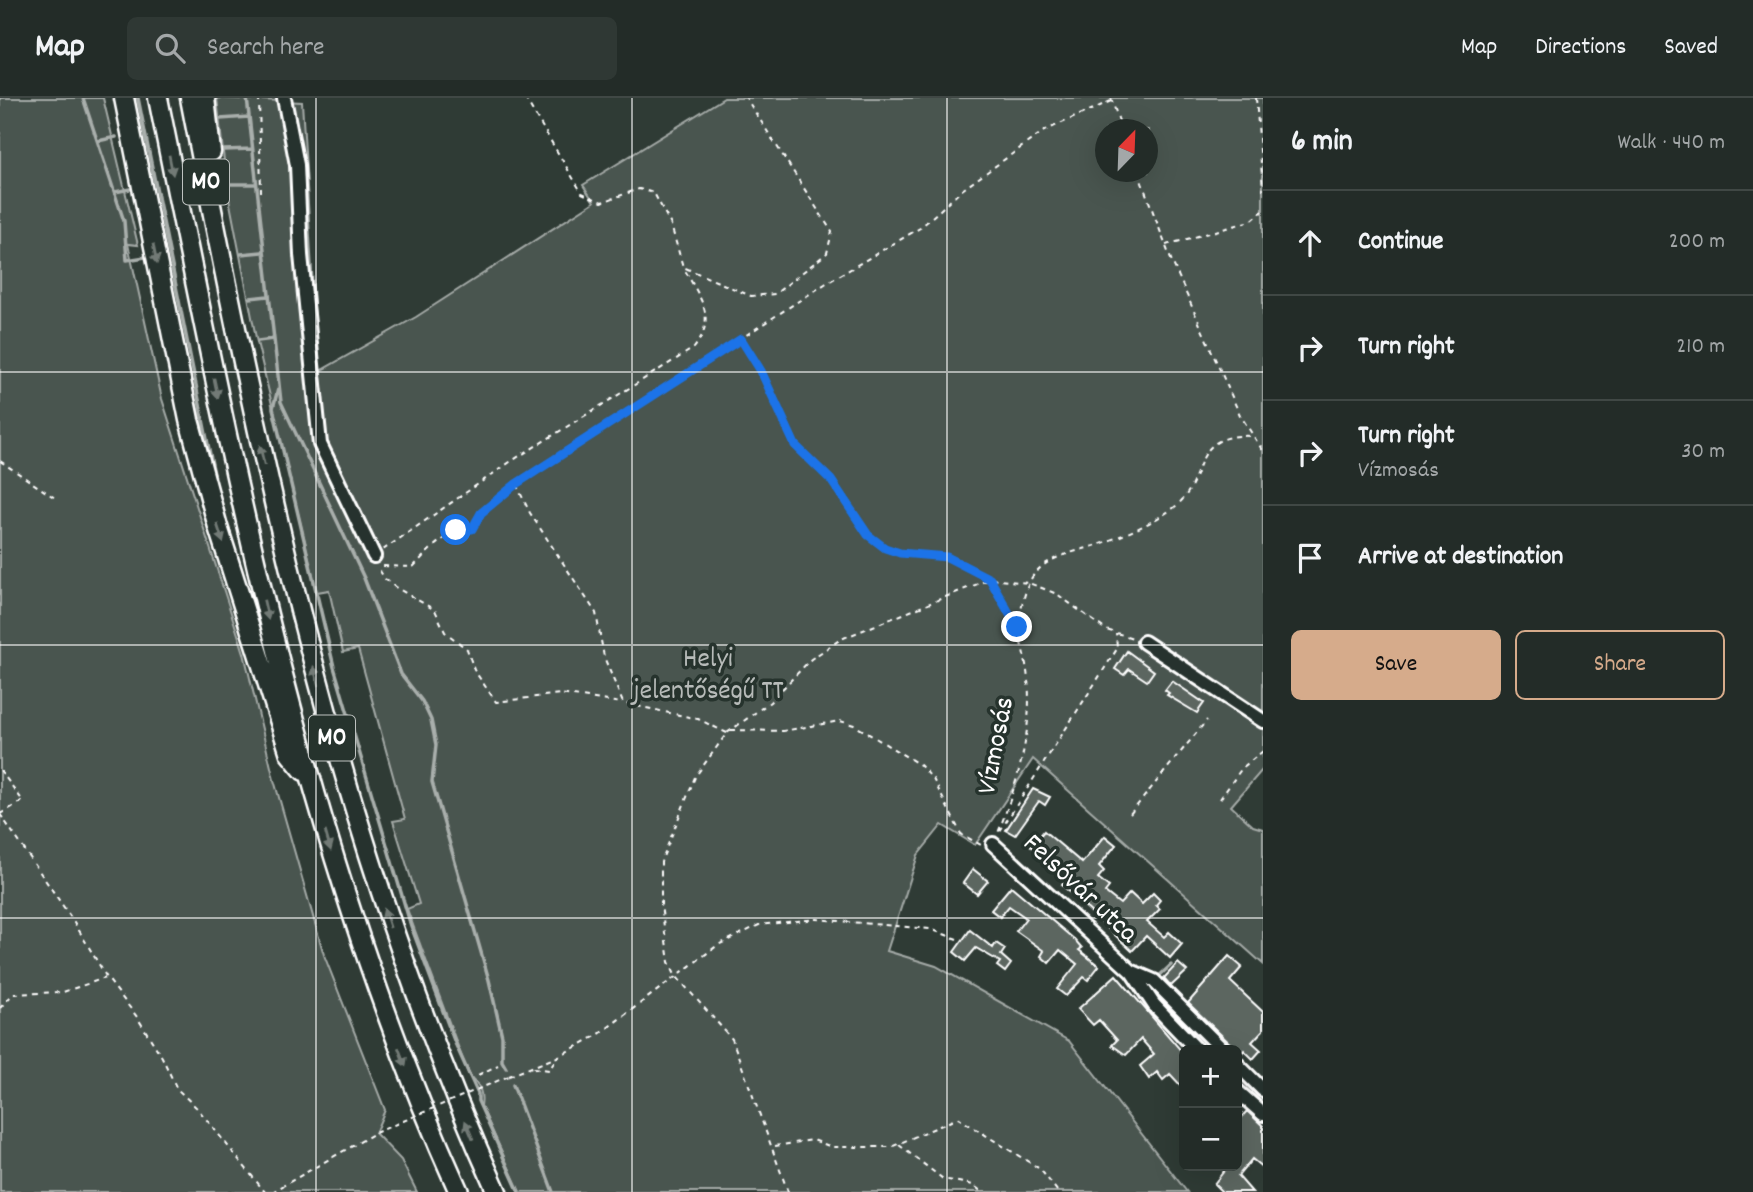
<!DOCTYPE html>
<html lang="en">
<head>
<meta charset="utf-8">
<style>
	:root { --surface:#232c28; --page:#2f3834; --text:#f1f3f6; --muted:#a3a7a8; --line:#404845; --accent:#d6ab8b }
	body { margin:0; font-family:Dekko,sans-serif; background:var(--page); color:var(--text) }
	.controls { position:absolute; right:21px; bottom:21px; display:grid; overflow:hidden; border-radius:10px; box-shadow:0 7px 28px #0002 }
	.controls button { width:63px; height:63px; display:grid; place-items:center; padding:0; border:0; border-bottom:2px solid var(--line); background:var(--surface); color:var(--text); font:35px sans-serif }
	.compass { position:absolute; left:1095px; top:21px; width:63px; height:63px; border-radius:50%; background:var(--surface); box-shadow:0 7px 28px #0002; rotate:23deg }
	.stop { position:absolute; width:21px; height:21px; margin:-16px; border:5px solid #1a73e8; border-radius:50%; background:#fff }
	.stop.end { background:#1a73e8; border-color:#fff; box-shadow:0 2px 7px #0008 }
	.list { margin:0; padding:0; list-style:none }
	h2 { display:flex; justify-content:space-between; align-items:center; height:91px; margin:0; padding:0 28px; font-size:30px }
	h2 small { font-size:23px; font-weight:400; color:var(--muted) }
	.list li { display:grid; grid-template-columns:46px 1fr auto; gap:21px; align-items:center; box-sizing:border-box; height:105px; padding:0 28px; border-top:2px solid var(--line) }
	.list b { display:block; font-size:26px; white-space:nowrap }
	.list p { margin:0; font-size:23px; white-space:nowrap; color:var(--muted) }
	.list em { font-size:23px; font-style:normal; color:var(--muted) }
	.actions { display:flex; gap:14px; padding:21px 28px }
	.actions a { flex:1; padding:16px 0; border:2px solid var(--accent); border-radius:10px; text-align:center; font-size:24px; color:var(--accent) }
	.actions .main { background:var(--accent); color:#111 }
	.icon { flex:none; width:38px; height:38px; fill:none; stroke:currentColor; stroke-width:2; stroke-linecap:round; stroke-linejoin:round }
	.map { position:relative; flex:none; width:1263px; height:1094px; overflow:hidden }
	header { display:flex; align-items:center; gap:42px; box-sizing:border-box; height:98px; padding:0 35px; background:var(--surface); border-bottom:2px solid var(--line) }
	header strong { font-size:33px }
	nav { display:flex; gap:38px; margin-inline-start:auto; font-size:24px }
	.search { width:490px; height:63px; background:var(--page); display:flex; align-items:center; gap:18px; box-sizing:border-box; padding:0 24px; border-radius:10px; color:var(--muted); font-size:26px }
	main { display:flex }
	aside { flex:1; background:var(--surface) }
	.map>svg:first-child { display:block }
	.green { fill:#4a544f; stroke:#a4aaa7; stroke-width:2; fill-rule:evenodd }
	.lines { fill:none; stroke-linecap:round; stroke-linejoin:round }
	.stream { stroke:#a9afac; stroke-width:3.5 }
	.building { fill:#5b6661; stroke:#fff; stroke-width:2 }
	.minor-casing { stroke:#fff; stroke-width:18 }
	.highway-casing { stroke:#fff; stroke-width:23 }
	.path { stroke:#fff; stroke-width:2; stroke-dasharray:5 5; stroke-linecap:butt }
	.minor { stroke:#26332d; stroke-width:12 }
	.highway { stroke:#26332d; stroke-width:18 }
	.path-bridge { stroke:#fff; stroke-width:2; stroke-dasharray:5 5; stroke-linecap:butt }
	.oneway { fill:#727a76 }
	.route { stroke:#1a73e8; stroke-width:9 }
	.grid { fill:none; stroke:#fff; stroke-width:2; stroke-opacity:0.55 }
	.labels { text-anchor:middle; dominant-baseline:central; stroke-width:7; stroke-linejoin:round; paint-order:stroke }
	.shield { fill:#26332d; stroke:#bec2c0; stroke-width:2 }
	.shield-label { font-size:26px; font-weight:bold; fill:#fff }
	.park-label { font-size:28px; fill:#b7bbb9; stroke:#26332d }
	.street-label { font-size:28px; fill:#fff; stroke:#26332d }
</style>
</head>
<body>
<header>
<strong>Map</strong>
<div class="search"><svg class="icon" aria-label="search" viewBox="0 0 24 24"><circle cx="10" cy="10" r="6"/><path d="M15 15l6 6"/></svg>Search here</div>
<nav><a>Map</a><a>Directions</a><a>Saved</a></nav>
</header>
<main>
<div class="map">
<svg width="1263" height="1094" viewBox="0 0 1263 1094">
	<rect width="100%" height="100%" fill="#2f3b35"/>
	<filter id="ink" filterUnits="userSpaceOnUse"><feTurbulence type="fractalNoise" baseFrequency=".0143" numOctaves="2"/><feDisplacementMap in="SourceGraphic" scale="14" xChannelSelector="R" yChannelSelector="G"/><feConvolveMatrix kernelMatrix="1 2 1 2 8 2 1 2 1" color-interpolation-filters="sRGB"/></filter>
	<g filter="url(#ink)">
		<path class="green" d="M0,0H103L138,147L128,146L162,301L244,555L274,682L324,857L385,1012L375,1035L401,1062L417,1094H0Z
			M129,0H137L207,343L185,265Z
			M217,0L302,4L318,274L416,219L594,104L583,87L724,0H1263V671L1231,708L1253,728L1263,731V866L1033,661L975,747L942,727L918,757L887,853L936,868L1069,943L1187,1094H520L481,1008C483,995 480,986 469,978L407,811L419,806L393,723L405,721L358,551L343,554L329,492L317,494L256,240L227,90ZM1106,32H1148V74H1106Z"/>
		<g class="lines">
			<path class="stream" d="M83,0L124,123L127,162L145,159
				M138,0L214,376
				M247,0L281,304L364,480L401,576L422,603L431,622L436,647L432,684L489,882L502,938V963L506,970
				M220,21L249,19
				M98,43L116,39
				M224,52L252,51
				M228,86H255
				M115,94L130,91
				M241,156L262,154
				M250,200L268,198
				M258,243L273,241
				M278,291L273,310L334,569L411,828L455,945L478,996V1003L519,1094
				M1157,880L1171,867
				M1151,887L1162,903L1212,952
				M1237,977L1263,1003
				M513,987L553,1094"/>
		</g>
		<path class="building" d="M1127,553L1154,573L1147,583L1129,571L1124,577L1115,571Z
			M1172,583L1204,605L1197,615L1167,597L1169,595L1165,592Z
			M1033,691L1050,699L1045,707L1039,703L1015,737L1006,732Z
			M1044,733L1082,765L1105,738L1116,747L1099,768L1104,773L1098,780L1109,789L1105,794L1120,806L1130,795L1142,806L1153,795L1160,802L1156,807L1160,811L1147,824L1164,839L1169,834L1182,846L1170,860L1146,838L1132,853L1062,787L1068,780L1031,748Z
			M973,771L988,783L977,796L963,785Z
			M1011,788L1075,842L1082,850L1079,852L1099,868L1088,882L1084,879L1066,898L1057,891L1077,866L1060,852L1049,865L1041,858L1044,853L1016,833L1026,820L1009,808L1000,819L991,812Z
			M970,832L993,850L996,845L1005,851L1001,857L1011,866L1005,874L997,868L1000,864L976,850L965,863L954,854Z
			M1229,858L1242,869L1230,883L1263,914V932L1252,944L1261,952L1253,961L1244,952L1241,956L1188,905Z
			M1178,865L1187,873L1171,888L1164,880Z
			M1116,877L1184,956V991L1170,976L1163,982L1157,974L1149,981L1140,968L1154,956L1141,941L1126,957L1112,947L1117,942L1099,922L1093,927L1078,911Z
			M1247,1013L1263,1028V1070L1252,1061L1238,1078L1252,1094H1222L1214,1086L1228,1068H1237V1024Z"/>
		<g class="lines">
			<defs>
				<path id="minor" d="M284,0L297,67L301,157L320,346L374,458
					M1144,544L1263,623
					M993,746L1132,874L1154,907L1197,952
					M1133,874L1154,883L1223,952
					M1237,966L1263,992
					M1237,993L1263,1016"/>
				<path id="highway" d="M124,0L189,322L218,429L290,656L304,673
					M158,0C233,371 302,747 459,1094
					M190,0C263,375 338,744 497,1094
					M205,0L211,54"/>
			</defs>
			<use href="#minor" class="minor-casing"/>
			<use href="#highway" class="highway-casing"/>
			<path class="path" d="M259,0L261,94
				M525,0L582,95L602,104L639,91L654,95L671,127L683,169L751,198L775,196L827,155L832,134L746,0
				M1111,0L1122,32
				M1256,0L1263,92
				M1138,74L1170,159L1240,317L1263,353
				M1166,147L1251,123L1263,113
				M742,241L761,273L795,347L831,382L868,437L885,450L900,455L947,459L988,480
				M0,363L55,400
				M515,386L481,415L472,431C445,433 431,451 413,469L383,468L380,473L385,481L395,489L435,512L445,534L467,551L474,572L496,604L560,596L622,605
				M383,452L510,364L694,250C718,218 700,202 684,170
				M990,481C1048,566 1033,645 998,735
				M1017,529C1022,512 1024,487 1036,474C1051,457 1080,453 1100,446C1124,437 1151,426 1172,411C1210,385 1186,335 1251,338
				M731,632L783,633L840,623L854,627L920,667L933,681L961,736L981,747
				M727,635L698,621L623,605L604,559L596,515L530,415L516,386L825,186L920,130L962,92L1044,33L1111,3
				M0,672L23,703L0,716
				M1220,701L1242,670L1263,653
				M0,716L74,824L107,880L137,919L162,959L177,991L198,1011L265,1094
				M1130,716L1207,622
				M1000,733L1117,551L1116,535
				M0,910L13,896L63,894L105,880
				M534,970L549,972L557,960
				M478,977L498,967
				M509,978L557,959L598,937L718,847L759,827L816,821L930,831L957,841
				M899,1047L943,1081L973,1087L982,1094
				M775,1048L813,1042L832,1049H891L958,1020L1040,1071L1058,1094
				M272,1094L375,1035
				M788,1094L732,941L675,877L669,864L661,807V764L695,679L727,635L770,604L811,561L841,541L990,481L1029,485L1057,496L1106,532L1133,540"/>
			<use href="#minor" class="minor"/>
			<use href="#highway" class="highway"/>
			<path class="path-bridge" d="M375,1035L509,978"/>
		</g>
		<defs><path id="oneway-solid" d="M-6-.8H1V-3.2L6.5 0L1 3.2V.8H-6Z" transform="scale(1.75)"/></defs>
		<g class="oneway">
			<use href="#oneway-solid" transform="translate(171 67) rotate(79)"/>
			<use href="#oneway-solid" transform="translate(155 156) rotate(79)"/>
			<use href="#oneway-solid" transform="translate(216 290) rotate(78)"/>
			<use href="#oneway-solid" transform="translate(262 357) rotate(-103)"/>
			<use href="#oneway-solid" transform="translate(220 435) rotate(72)"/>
			<use href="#oneway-solid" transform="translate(266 512) rotate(77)"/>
			<use href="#oneway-solid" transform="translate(316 578) rotate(-105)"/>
			<use href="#oneway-solid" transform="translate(328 743) rotate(74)"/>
			<use href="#oneway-solid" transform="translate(387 820) rotate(-108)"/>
			<use href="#oneway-solid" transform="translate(402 959) rotate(69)"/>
			<use href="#oneway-solid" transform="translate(469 1032) rotate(-113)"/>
		</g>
	</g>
	<g class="lines" filter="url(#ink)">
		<path class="route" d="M456,432L472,431L481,415L516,386L741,241L761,273L795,347L831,382L868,437L885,450L900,455L947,459L990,481L1017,529"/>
	</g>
	<path class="grid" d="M316,0V1094M632,0V1094M947,0V1094M0,274H1263M0,547H1263M0,820H1263"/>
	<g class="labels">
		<g class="shield">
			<rect x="183" y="61.5" width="46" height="45" rx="5"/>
			<rect x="309" y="617.5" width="46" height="45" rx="5"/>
		</g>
		<g class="shield-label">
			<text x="206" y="84">M0</text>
			<text x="332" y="640">M0</text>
		</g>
		<g class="park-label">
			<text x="708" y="563">Helyi<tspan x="708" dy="32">jelentőségű TT</tspan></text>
		</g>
		<g class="street-label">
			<text transform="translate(998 648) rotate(-79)">Vízmosás</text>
			<text transform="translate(1079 792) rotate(43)">Felsővár utca</text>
		</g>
	</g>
</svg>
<div class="controls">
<button>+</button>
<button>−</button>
</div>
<svg class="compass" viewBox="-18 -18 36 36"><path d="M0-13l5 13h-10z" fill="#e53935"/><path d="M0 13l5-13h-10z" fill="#a3a7a8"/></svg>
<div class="stop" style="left:456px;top:432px"></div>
<div class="stop end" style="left:1017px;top:529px"></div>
</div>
<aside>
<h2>6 min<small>Walk · 440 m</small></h2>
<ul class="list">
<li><svg class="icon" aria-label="ahead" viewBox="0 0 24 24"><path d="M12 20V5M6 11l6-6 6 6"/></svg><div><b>Continue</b></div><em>200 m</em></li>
<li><svg class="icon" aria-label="right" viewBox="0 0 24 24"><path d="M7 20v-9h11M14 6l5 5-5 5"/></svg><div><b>Turn right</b></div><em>210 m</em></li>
<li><svg class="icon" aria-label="right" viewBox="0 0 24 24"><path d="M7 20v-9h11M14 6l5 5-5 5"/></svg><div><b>Turn right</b><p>Vízmosás</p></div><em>30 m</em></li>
<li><svg class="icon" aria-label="arrive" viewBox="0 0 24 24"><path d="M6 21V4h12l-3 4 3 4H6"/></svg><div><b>Arrive at destination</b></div></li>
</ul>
<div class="actions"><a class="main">Save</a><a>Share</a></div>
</aside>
</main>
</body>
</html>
